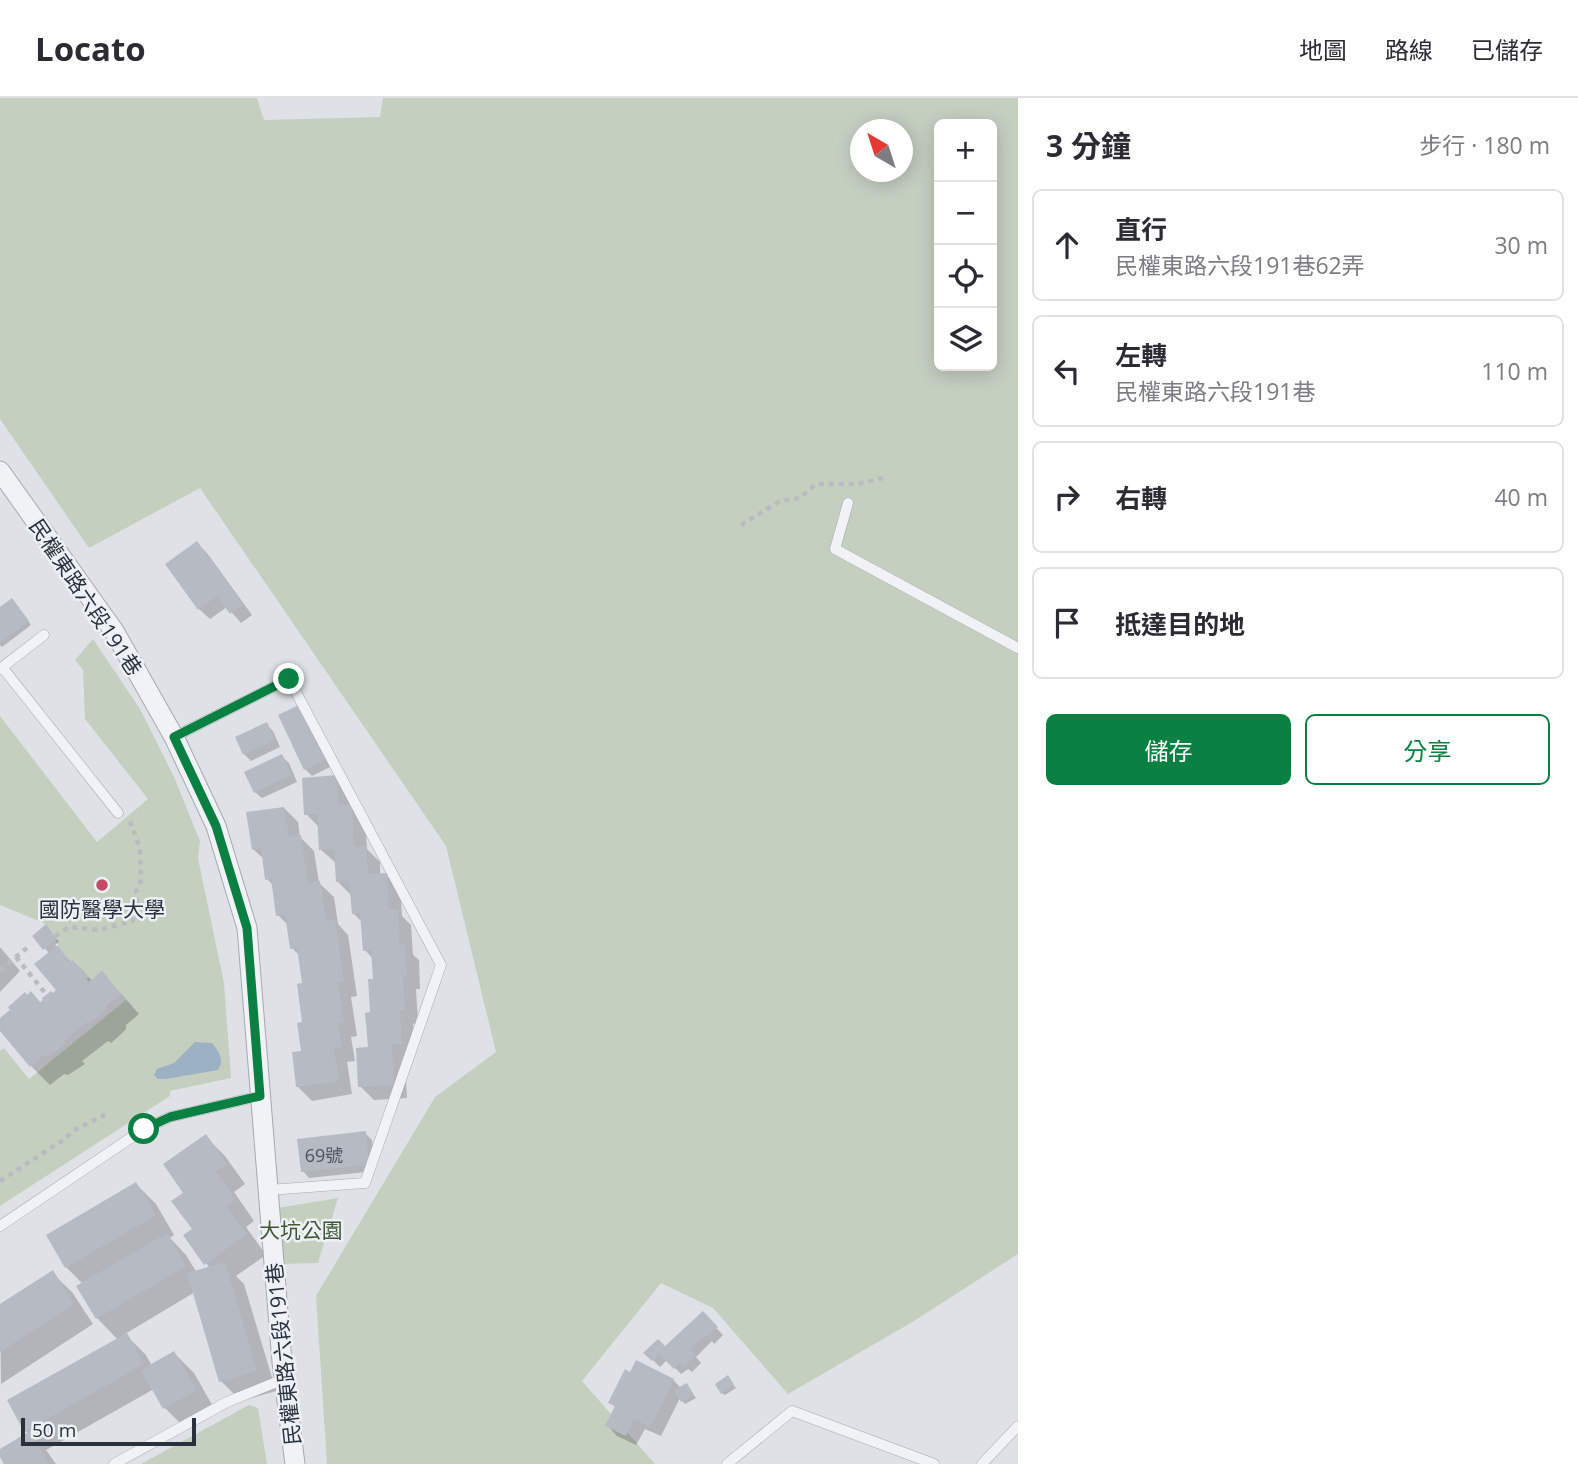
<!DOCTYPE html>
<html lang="zh-TW">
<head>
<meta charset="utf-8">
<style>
	:root { --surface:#fff; --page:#f2f2f3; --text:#2b2b33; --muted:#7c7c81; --line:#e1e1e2; --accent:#0b8043 }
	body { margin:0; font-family:"Open Sans","Noto Sans TC",sans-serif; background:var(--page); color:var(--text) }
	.controls { position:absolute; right:21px; top:21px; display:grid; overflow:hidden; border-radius:10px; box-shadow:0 4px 18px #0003 }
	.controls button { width:63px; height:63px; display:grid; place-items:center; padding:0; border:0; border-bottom:2px solid var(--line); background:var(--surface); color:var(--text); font:35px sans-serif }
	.compass { position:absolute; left:850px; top:21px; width:63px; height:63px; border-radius:50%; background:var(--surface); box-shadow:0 4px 18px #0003; rotate:321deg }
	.scale { position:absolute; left:21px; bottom:18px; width:175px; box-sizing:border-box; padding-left:7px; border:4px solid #28313c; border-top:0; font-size:19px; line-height:24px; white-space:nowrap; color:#28313c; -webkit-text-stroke:5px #edf0f4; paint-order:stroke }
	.stop { position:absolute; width:21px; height:21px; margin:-16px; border:5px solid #0b8043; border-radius:50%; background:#fff }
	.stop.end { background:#0b8043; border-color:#fff; box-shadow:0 2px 7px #0008 }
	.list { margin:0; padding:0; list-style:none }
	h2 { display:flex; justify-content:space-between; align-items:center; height:91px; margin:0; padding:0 28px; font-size:30px }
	h2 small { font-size:23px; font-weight:400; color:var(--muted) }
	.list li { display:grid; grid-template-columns:46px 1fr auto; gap:21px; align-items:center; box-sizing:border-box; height:112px; margin:0 14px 14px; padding:0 14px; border:2px solid var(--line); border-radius:10px }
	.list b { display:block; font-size:26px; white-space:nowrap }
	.list p { margin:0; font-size:23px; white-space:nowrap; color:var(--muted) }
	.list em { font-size:23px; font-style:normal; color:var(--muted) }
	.actions { display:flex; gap:14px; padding:21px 28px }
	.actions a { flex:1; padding:16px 0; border:2px solid var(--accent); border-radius:10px; text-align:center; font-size:24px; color:var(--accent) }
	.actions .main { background:var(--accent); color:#fff }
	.icon { flex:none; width:38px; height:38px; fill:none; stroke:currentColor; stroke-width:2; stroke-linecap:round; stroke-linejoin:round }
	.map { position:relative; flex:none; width:1018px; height:1366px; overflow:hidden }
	header { display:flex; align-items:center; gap:42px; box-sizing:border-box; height:98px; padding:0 35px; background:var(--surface); border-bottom:2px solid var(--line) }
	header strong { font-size:33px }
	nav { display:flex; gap:38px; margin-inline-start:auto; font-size:24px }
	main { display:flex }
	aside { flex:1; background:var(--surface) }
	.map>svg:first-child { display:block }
	.green { fill:#c5cfc0; fill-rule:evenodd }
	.water { fill:#9cb1c4 }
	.shadow { fill:#0003 }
	.building { fill:#b6bbc3 }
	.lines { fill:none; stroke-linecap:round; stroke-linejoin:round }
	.service-casing { stroke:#a4a9b0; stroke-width:11 }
	.minor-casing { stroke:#a4a9b0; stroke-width:21 }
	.path { stroke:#b8bcc1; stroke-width:4.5; stroke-dasharray:5 5; stroke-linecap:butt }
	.service { stroke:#f0f2f5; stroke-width:10 }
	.minor { stroke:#f0f2f5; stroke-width:19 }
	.route { stroke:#0b8043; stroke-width:9 }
	.poi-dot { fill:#c24c65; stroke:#edf0f4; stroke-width:2.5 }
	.labels { text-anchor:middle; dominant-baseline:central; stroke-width:5; stroke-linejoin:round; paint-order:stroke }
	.number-label { font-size:18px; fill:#4c545e }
	.street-label { font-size:21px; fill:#28313c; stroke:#edf0f4 }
	.poi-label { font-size:21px; fill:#28313c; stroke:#edf0f4 }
	.park-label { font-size:21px; fill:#3f5637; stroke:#edf0f4 }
</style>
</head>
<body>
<header>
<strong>Locato</strong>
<nav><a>地圖</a><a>路線</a><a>已儲存</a></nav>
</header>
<main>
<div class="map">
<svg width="1018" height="1366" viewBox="0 0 1018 1366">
	<rect width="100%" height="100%" fill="#dee2e6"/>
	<path class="green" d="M0,0H257L264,22L380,19L383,0H1018V1156L914,1223L788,1296L713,1210L661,1185L582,1283L655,1366H327L316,1198L435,999L496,954L446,748L200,390L89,450L0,321ZM939,26H992V268H939ZM860,32H902V74H860Z
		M93,541L140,611L174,679L200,743L198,760L224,885L231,980L170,993V998L0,1108V953L4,950L29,981L126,902L102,872L89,884L86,881L88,879L74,862L70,864L55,842L57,840L46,826L0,807V618L97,744L148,701L85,621L83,572L75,562Z
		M338,1100L318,1165L284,1166L271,1111Z
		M249,1307L258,1310L267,1366H141Z"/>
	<path class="water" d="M195,944L212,945C219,953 225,963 218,972L166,981H158L154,977L157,971L174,965Z"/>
	<path class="shadow" d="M197,445L207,455L252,517L241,525L227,509L210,521L199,511Z
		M14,505L31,527L2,549L0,547V511Z
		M306,616L330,669L312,678L305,671Z
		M266,626L273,633L280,649L251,663L244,656Z
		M282,659L289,665L297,684L262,700L255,694Z
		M336,679L365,722L367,751L380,764V777H386L400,791L402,818L411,827L413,857L419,862L420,891H416L418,925L413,926L415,959L405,960L407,1000L374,1002L360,988L369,950L375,882L373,861L365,852L363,825L353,815L352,798L338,784L336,765L320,751L319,729L306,716Z
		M284,710L298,724L300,739L314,753L319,785L334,799L338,826L348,837L357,898L351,899L357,938L351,939L355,963L347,964L352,996L312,1003L298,989L304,925V887L301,859L292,850L289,828L278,817L274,788L267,781L264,761L253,751Z
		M49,831L59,844L55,847L72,865L93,883L103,875L139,916L126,927V931L118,939L111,945L108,943L82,963L85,966L68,977L64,976L50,987L30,967L0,930V921L42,906L58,893L50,856L34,838Z
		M0,849L20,873L0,894Z
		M365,1035L372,1042L375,1073L309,1080L303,1073Z
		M205,1038L225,1058L245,1086L234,1094L254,1123L246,1129L266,1157L236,1178L244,1186L276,1293L241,1303L221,1283L195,1194L125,1236L146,1257L152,1268L174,1255L194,1275L215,1312L185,1330L165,1310L154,1291L46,1352L56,1366H6L0,1353L29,1336L25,1333L118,1242L97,1220L83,1186L66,1169L136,1086L156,1106L174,1137L170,1140L186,1157L197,1175L210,1170L185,1138L194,1132L185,1095Z
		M52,1175L72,1194L93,1226L1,1286L0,1208Z
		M703,1216L723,1237L714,1246L712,1243L696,1259L701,1265L692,1274L688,1271L681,1276L667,1262L660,1269L646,1255L665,1250Z
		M673,1282L681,1290L687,1287L696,1300L685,1306L680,1300L661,1338L645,1331L636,1347L617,1338L607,1327L616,1310L610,1304Z
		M730,1283L736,1290L725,1297L722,1295Z"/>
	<path class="building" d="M197,443L243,506L230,516L217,498L198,512L165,466Z
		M12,500L29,523L0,545V509Z
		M299,607L325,662L304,672L278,617Z
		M267,624L275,642L243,657L235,639Z
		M282,656L292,677L254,695L244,674Z
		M337,677L338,707H352L354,749L366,748L368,776L387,775L389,812L398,811L400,847L405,846L407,878H403L405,912H400L402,946H392L394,987L358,989L356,950L368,949L365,915L370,914L368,881H373L371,852L363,853L360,815L352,816L349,783L336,784L334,751L319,752L317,716L304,717L302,680Z
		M284,709L289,739L301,737L308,785L320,783L326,822L335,821L344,884L338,885L344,925H338L342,949L334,950L339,983L296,989L292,954L301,953L297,925L302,924L297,886L302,885L297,850L290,851L285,817L276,818L271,781L265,782L261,750L252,752L246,714Z
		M46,826L57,841L43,852L32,838Z
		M58,847L70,864L73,862L82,871L89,879L86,881L89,884L102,872L121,896L107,907L106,911L89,926L87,924L64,943L66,945L58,952L48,958L43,957L30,969L0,933V920L10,912L8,909L25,894L27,897L31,893L40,904L43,902L42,900L51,893L53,895L56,892L34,866Z
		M366,1033L369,1067L301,1074L297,1041Z
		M206,1036L227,1066L216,1074L236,1102L227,1108L247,1136L204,1167L183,1137L192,1131L171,1103L183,1095L163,1066Z
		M136,1084L156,1117L65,1170L46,1137Z
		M167,1135L186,1168L96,1221L76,1188Z
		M225,1164L257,1273L219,1284L187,1175Z
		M53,1172L74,1206L0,1254V1206Z
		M703,1213L718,1229L706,1240L704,1238L690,1251L696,1257L684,1269L680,1265L674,1271L659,1256L652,1263L643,1255L658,1241L665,1248Z
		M127,1235L144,1266L24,1334L7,1302Z
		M174,1253L197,1292L163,1311L141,1272Z
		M636,1262L674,1281L650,1329L634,1321L626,1338L605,1328L615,1308L608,1305L625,1271L630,1274Z
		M728,1277L734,1287L721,1296L715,1286Z
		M687,1285L694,1297L681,1304L674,1292Z
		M30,1333L49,1366H4L0,1359V1351Z"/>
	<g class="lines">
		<defs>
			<path id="service" d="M848,405L835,451L1018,550
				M2,569L118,715
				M0,571L44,537
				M174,639L289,581L441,867L365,1085L268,1092
				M0,1128L144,1031L170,1019L260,998
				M114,1366L227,1304L284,1281
				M727,1366L792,1313L934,1366
				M982,1366L1018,1328"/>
			<path id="minor" d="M0,373L114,533L174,639L216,728L247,830L282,1264L295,1366"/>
		</defs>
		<use href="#service" class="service-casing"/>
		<use href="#minor" class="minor-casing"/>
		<path class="path" d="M741,427L780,403L800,400L816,386H857L883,380
			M55,838L69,829L99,832L132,823L137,815L136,794L141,782L140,751L130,723
			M16,859L46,896
			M0,872L27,850
			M0,1083L65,1041L73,1033L108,1015"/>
		<use href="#service" class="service"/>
		<use href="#minor" class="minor"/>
	</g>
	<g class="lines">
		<path class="route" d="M144,1031L170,1019L260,998L247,830L216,728L174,639L289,581"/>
	</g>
	<circle class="poi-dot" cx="102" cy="787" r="7"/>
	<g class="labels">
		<g class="number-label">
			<text x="324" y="1057">69號</text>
		</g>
		<g class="street-label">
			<text transform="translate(86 499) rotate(56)">民權東路六段191巷</text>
			<text transform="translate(283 1256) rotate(-96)">民權東路六段191巷</text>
		</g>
		<g class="poi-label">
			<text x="102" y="811">國防醫學大學</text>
		</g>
		<g class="park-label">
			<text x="301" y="1132">大坑公園</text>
		</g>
	</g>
</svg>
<div class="controls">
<button>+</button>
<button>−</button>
<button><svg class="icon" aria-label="locate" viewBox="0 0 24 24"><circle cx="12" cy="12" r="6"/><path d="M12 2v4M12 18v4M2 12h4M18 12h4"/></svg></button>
<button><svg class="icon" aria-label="layers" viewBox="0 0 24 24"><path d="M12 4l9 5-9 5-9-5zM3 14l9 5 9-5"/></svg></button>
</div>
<svg class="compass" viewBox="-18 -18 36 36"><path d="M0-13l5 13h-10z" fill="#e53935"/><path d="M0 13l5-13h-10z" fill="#7c7c81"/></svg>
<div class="scale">50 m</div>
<div class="stop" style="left:144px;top:1031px"></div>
<div class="stop end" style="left:289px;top:581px"></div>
</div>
<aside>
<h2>3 分鐘<small>步行 · 180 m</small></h2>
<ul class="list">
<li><svg class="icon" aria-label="ahead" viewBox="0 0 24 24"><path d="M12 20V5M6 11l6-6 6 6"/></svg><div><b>直行</b><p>民權東路六段191巷62弄</p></div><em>30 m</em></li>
<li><svg class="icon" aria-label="left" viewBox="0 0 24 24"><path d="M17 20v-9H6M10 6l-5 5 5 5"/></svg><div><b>左轉</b><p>民權東路六段191巷</p></div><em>110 m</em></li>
<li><svg class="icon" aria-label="right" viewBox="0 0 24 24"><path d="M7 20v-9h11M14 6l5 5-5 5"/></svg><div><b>右轉</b></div><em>40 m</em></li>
<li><svg class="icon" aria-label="arrive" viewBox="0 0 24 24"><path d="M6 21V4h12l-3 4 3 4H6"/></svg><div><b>抵達目的地</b></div></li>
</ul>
<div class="actions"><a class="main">儲存</a><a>分享</a></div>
</aside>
</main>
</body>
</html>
